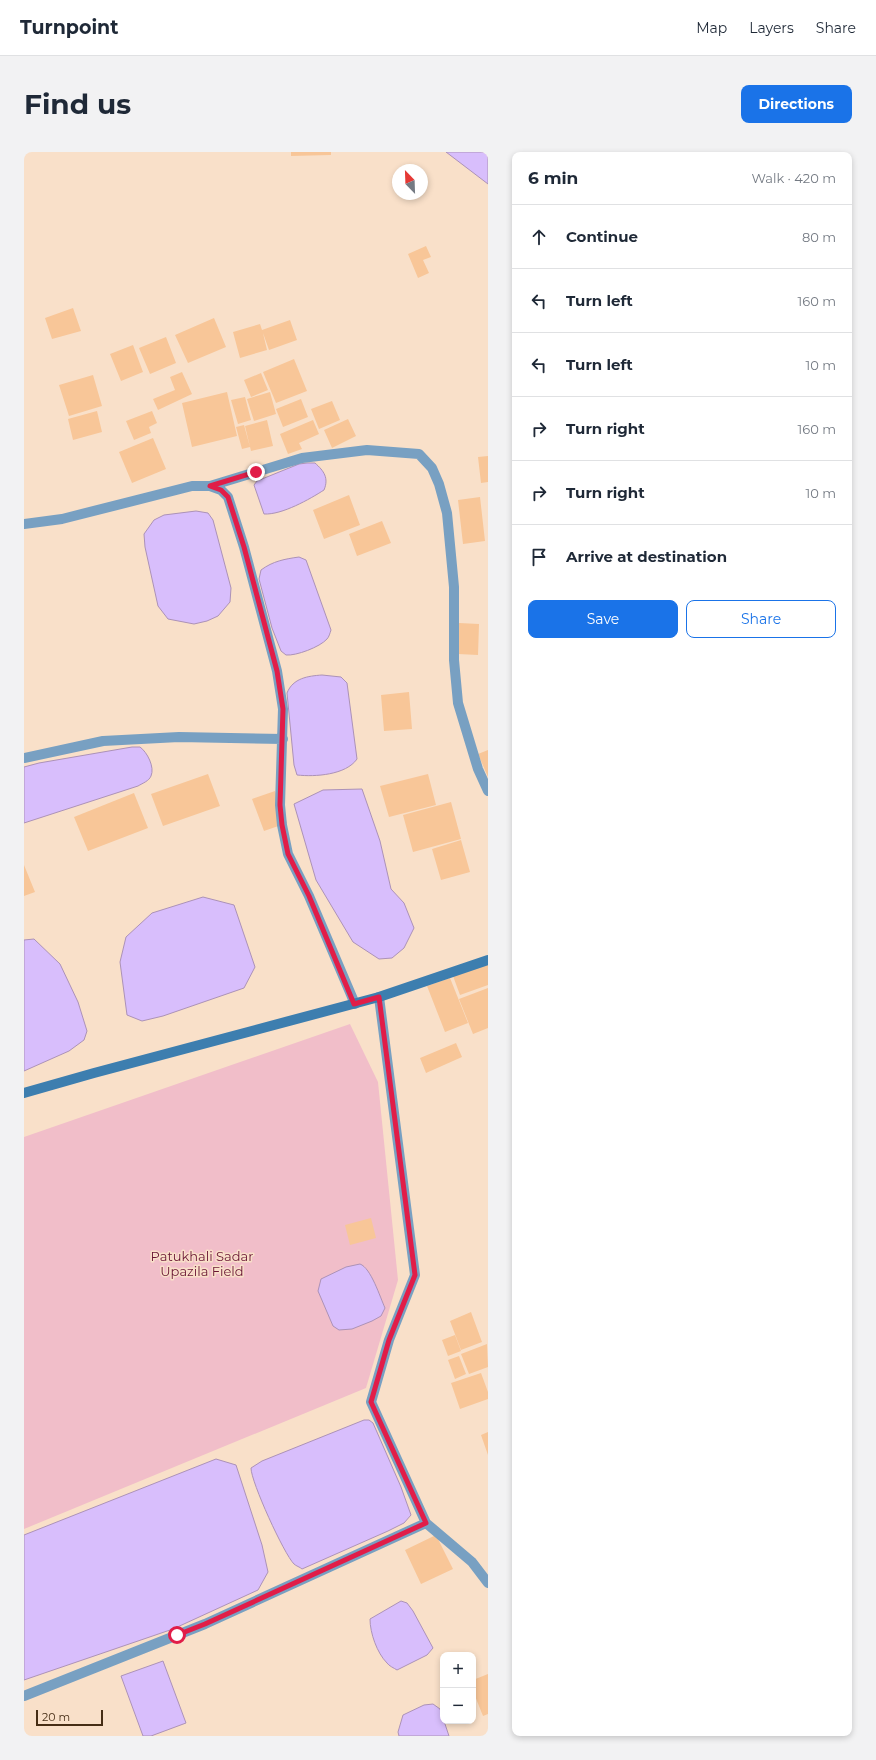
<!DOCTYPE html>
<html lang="en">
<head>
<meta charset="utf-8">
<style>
	:root { --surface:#fff; --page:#f2f2f3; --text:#1f2937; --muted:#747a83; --line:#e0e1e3; --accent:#1a73e8 }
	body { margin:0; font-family:Montserrat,sans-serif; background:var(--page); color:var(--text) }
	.controls { position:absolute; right:12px; bottom:12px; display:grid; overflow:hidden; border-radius:8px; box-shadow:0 2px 6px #0003 }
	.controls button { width:36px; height:36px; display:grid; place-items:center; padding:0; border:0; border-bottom:1px solid var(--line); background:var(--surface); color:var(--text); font:20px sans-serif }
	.compass { position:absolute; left:368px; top:12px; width:36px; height:36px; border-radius:50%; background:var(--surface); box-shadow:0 2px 6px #0003; rotate:337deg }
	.scale { position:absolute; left:12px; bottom:10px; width:67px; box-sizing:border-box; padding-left:4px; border:2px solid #462d15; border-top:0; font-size:11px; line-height:14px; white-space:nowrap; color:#462d15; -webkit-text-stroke:3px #f9e0c9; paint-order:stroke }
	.stop { position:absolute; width:12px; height:12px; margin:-9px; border:3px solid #e11d48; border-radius:50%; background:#fff }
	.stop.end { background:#e11d48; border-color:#fff; box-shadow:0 1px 4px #0008 }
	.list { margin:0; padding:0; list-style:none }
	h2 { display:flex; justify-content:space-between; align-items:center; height:52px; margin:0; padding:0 16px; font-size:17px }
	h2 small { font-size:13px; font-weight:400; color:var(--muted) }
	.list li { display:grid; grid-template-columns:26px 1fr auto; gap:12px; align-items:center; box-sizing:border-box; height:64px; padding:0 16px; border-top:1px solid var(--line) }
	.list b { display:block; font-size:15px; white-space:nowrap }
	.list em { font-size:13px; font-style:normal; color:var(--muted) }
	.actions { display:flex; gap:8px; padding:12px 16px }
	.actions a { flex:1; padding:9px 0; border:1px solid var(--accent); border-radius:8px; text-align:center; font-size:14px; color:var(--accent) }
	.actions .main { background:var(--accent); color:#fff }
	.icon { flex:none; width:22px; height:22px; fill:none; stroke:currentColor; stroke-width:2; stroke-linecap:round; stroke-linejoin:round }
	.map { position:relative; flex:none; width:464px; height:1584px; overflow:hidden; border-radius:8px }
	header { display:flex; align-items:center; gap:24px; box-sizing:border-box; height:56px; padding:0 20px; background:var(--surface); border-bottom:1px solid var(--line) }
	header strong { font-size:19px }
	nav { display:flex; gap:22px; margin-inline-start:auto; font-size:14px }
	.intro { display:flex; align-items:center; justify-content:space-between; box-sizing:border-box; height:96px; padding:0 24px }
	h1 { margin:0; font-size:28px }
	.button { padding:10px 18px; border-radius:8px; background:var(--accent); color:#fff; font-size:14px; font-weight:700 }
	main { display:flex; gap:24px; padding:0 24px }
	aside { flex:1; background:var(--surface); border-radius:8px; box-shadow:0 2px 6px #0003 }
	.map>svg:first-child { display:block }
	.green { fill:#f1bec9 }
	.water { fill:#d8befc; stroke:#ac92b7 }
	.building { fill:#f8c698 }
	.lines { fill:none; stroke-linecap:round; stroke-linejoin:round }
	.street { stroke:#78a0c2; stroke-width:10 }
	.secondary { stroke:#3d7eaf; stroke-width:10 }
	.route { stroke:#e11d48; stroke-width:5 }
	.labels { text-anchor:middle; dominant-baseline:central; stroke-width:3; stroke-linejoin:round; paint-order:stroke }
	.park-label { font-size:13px; fill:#691534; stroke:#f9e0c9 }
</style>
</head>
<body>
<header>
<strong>Turnpoint</strong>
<nav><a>Map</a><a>Layers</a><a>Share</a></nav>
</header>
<div class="intro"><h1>Find us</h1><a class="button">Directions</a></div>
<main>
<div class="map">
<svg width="464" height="1584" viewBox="0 0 464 1584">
	<rect width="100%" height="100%" fill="#f9e0c9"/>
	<path class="green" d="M326,872L354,930L374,1128L342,1236L0,1377V985Z"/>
	<path class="water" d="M422,0H464V32Z
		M283,311H291C300,319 305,326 300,338C286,347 258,363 240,362L230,333L233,329L275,312Z
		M172,359L184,361L189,368L207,436L206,450L194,464L183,469L170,472L144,467L134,454L121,395L120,382L130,368L140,363Z
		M275,405L282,408L307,478C306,481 305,485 303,487C296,495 272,504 262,503L257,499L248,476L235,427L237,418C249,409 261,407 275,405Z
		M298,523L317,525L323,531L333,607C322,623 291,625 273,623L270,613L263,541C269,526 284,524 298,523Z
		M108,595H116C123,600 131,615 127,624C125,629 119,631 114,634L0,671V615L15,611Z
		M338,637L356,689L367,737L380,751L390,776L380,796L368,806L355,807L329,790L292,728L270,652L299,638Z
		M179,745L210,753L231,815L220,836L139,864L118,869L103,863L96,810L102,785L128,761Z
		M10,787L36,812L54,850L63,879L60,888L45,899L0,919V788Z
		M336,1112C347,1116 356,1145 361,1156L357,1164L348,1169L328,1177L315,1178L309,1174L294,1139L297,1127L322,1115Z
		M340,1268H345L349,1271L377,1335L387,1363L380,1371L364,1379L278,1417C276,1415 272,1414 270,1412C260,1402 227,1330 227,1316L238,1309Z
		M192,1307L212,1313L238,1393L244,1420L234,1438L149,1477L0,1528V1383Z
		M377,1449L383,1451L389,1459L409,1496L403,1503L373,1518C370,1516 365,1514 363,1511C353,1501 346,1481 346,1467Z
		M139,1509L162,1571L127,1584H119L97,1524Z
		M409,1552L416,1557L425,1584H375L374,1580L379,1563L400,1553Z"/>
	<path class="building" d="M267,0H307V3L267,4Z
		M402,94L407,105L399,108L405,121L394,126L384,102Z
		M49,156L57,179L28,187L21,166Z
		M190,166L202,195L164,211L151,183Z
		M266,168L273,188L245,198L239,181L243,198L216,206L209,180L236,172L238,178Z
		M142,185L152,211L126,222L115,196Z
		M109,193L119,220L97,229L86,202Z
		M270,207L283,239L252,251L239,220Z
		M158,220L168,242L134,258L129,247L151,238L146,225Z
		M237,221L244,238L227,245L220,228Z
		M69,223L78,254L45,264L35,233Z
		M203,240L213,284L168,295L158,251Z
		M246,240L252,262L230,269L223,247Z
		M221,245L227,268L214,272L207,248Z
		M277,247L284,265L259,275L252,257Z
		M308,249L316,268L295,277L287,257Z
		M73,259L78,280L49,288L44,267Z
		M128,259L133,271L125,275L127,281L110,288L102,269Z
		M324,267L332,284L308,296L300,278Z
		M243,268L249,294L227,299L221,274Z
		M289,268L295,282L275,291L278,297L264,302L256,282Z
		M220,273L226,295L218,297L212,275Z
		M129,286L142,317L108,331L95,300Z
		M464,304V330L457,331L454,305Z
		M325,343L336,373L300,387L289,358Z
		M456,345L461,389L439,392L434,348Z
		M358,369L367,391L333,404L325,382Z
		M435,471L455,472L454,503L434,502Z
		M385,540L388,577L360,579L357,543Z
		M464,598V625L454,602Z
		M184,622L196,654L139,674L127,642Z
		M404,622L412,653L365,665L356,634Z
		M251,639L263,671L240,679L228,647Z
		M110,641L124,676L64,699L50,665Z
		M427,650L437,687L389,700L379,663Z
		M437,688L446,720L417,728L408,697Z
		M0,713L11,740L0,744Z
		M464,811V833L436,843L429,824Z
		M426,826L444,871L421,880L403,834Z
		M464,836V876L449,882L435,847Z
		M432,891L438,905L402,921L396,906Z
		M347,1066L352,1086L326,1093L321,1073Z
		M447,1160L458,1190L437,1198L426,1169Z
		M431,1183L437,1199L424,1204L418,1188Z
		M463,1192L464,1215L445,1222L437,1202Z
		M435,1204L442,1222L431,1227L424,1208Z
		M457,1221L464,1240V1247L436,1257L427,1231Z
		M464,1280V1303L457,1283Z
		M412,1383L429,1417L397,1432L381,1398Z
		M464,1522V1562L459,1564L449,1539V1528Z"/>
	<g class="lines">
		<path class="street" d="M186,334L278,306L343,298L395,302L408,316L415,332L423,361L430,435V508L434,551L454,617L464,639
			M0,372L38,367L168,334H186L197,338L204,345L220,395L253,519L259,557L256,653L258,673L264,702L285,744L331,852
			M0,606L79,589L155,585L259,587
			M355,845L391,1123L365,1188L347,1250L402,1371L448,1410L464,1431
			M0,1544L181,1472L402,1371"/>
		<path class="secondary" d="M0,941L70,921L355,845L464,808"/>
	</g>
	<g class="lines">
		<path class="route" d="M153,1483L181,1472L402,1371L347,1250L365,1188L391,1123L355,845L330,852L285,744L264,702L258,673L256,653L259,557L253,519L220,395L204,345L197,338L186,334L232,320"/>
	</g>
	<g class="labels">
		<g class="park-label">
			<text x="178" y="1104">Patukhali Sadar<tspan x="178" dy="15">Upazila Field</tspan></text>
		</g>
	</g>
</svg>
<div class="controls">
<button>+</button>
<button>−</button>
</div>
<svg class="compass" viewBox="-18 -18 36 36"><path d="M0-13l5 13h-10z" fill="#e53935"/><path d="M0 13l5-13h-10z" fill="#747a83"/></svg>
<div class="scale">20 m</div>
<div class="stop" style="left:153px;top:1483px"></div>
<div class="stop end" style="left:232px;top:320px"></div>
</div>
<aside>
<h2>6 min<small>Walk · 420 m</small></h2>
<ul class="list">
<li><svg class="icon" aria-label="ahead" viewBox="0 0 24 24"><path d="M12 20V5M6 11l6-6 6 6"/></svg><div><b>Continue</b></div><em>80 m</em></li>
<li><svg class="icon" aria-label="left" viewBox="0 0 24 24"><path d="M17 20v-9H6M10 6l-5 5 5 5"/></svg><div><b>Turn left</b></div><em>160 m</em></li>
<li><svg class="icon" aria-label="left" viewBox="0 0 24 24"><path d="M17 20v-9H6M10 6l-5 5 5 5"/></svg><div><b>Turn left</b></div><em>10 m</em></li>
<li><svg class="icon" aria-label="right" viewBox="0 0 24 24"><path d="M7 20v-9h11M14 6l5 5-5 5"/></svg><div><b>Turn right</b></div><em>160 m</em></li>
<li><svg class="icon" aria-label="right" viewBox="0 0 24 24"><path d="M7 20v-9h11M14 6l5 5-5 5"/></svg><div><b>Turn right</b></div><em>10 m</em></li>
<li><svg class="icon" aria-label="arrive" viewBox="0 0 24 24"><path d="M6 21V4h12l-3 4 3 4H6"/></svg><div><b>Arrive at destination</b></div></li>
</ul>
<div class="actions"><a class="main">Save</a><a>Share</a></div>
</aside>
</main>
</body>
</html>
